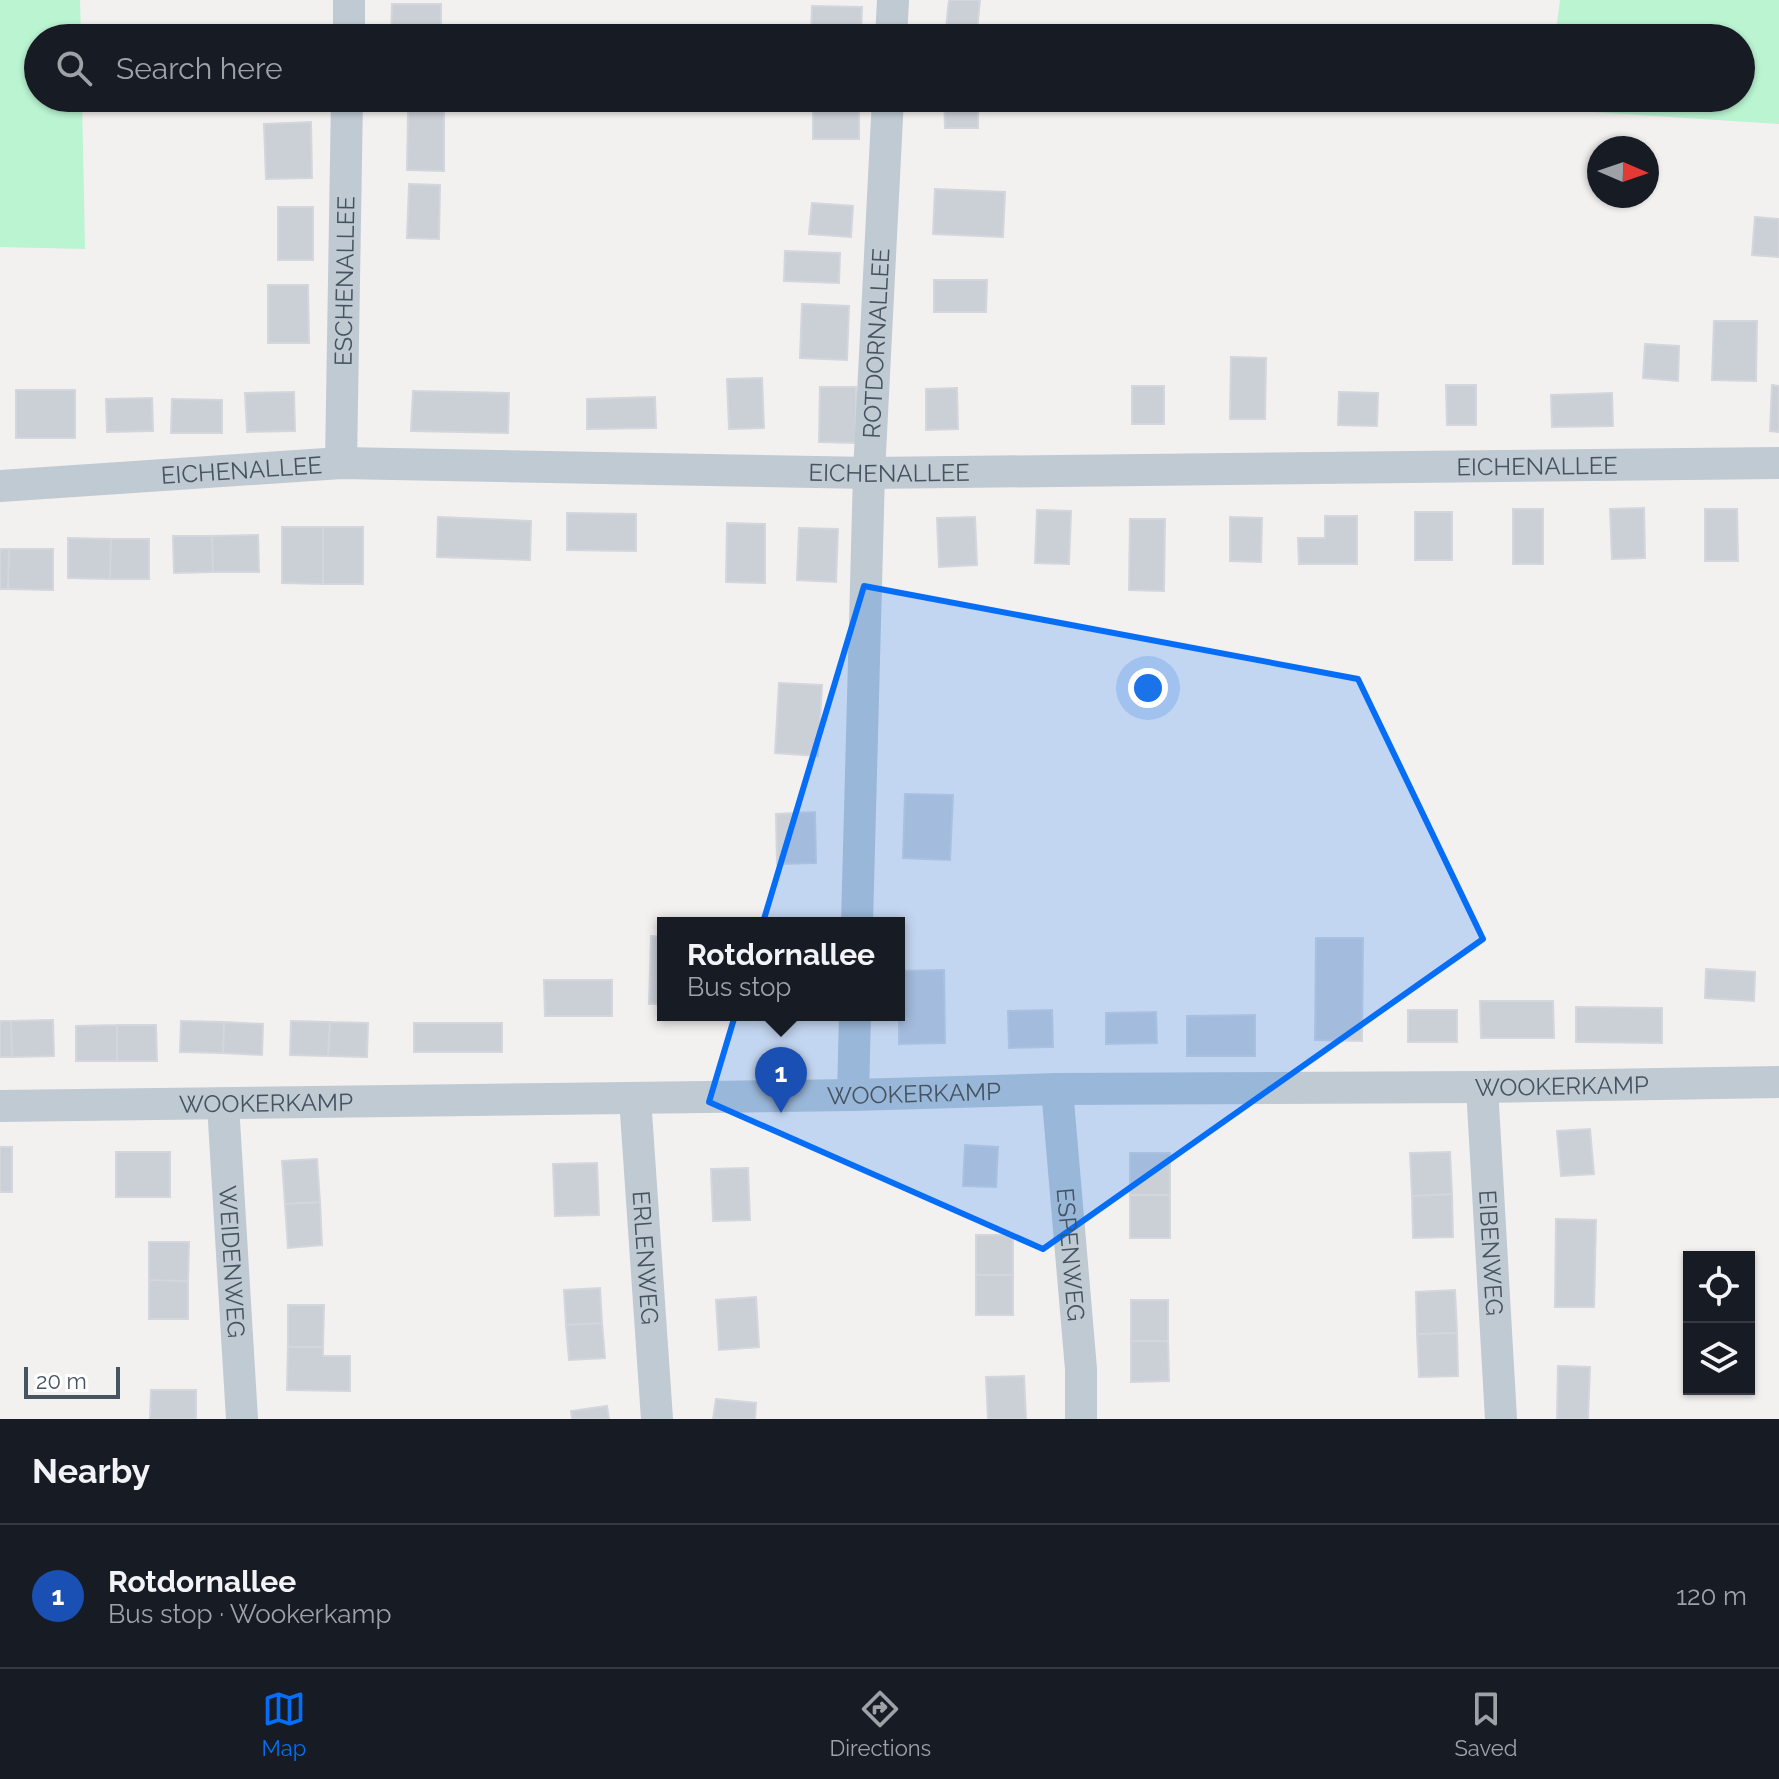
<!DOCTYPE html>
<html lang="en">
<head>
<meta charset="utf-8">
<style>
	:root { --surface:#171b24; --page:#242831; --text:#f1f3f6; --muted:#9ea1a6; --line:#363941; --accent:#066ef6 }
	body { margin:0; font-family:Raleway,sans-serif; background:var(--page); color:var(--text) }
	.controls { position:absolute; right:24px; bottom:24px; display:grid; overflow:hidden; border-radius:0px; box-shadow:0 2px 6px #0004 }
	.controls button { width:72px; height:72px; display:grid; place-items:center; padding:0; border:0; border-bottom:2px solid var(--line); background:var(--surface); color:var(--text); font:40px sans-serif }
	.compass { position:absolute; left:1587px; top:136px; width:72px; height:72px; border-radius:50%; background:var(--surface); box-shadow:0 2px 6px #0004; rotate:92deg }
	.scale { position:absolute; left:24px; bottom:20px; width:96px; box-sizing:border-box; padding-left:8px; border:4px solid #465360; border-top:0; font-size:22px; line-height:28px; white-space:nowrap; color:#465360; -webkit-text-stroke:6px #fff; paint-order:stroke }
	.you { position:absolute; left:1148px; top:688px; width:28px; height:28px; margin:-20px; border:6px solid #fff; border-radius:50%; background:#1a73e8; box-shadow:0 0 0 12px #1a73e833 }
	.badge { display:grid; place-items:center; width:52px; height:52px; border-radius:50%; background:var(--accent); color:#fff; font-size:26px; font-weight:700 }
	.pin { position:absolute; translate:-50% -66px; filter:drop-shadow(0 2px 4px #0008) }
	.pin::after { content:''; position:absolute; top:42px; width:28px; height:24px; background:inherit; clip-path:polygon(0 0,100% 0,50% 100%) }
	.popup { position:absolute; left:657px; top:917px; width:248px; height:104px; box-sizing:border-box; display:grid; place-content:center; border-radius:0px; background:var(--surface); filter:drop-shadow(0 2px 6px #0005); font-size:26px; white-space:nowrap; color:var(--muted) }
	.popup b { font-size:30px; color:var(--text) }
	.popup::after { content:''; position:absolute; left:50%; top:100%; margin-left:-16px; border:16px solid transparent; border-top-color:var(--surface) }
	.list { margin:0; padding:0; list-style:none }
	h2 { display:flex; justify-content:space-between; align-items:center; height:104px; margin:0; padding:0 32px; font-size:34px }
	h2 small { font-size:26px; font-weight:400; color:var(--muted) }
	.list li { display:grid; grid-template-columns:52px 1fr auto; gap:24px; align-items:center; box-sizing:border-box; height:144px; padding:0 32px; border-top:2px solid var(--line) }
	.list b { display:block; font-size:30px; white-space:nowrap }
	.list p { margin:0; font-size:26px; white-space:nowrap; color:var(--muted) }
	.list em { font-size:26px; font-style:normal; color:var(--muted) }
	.icon { flex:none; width:44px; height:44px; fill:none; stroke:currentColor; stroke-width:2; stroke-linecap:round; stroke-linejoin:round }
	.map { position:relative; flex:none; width:1779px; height:1419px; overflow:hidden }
	.search { position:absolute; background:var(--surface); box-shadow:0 2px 6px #0004; left:24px; right:24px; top:24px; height:88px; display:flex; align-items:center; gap:20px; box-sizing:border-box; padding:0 28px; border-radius:44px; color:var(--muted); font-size:30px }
	.sheet { height:248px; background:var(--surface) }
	nav { display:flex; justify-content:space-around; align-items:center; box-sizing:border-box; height:112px; border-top:2px solid var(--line); background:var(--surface); font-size:22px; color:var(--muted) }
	nav a { display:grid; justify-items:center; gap:4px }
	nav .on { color:var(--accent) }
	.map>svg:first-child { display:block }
	.green { fill:#baf4d1 }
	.building { fill:#cbcfd6; stroke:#d3d6dc; stroke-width:2 }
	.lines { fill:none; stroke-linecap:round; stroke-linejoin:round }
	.minor { stroke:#bfcad3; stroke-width:32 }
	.marked { fill:#066ef6; fill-opacity:0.2; stroke:#066ef6; stroke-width:6; stroke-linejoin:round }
	.labels { text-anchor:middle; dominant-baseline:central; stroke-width:8; stroke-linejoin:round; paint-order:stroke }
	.street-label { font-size:24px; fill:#465360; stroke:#fff }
</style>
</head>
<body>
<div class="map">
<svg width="1779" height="1419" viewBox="0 0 1779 1419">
	<rect width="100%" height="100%" fill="#f3f0f0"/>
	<path class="green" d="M0,0H80L81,38H38V98H82L85,249L0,247Z
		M1560,0H1779V124L1546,109L1547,98H1741V38H1555Z"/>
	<path class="building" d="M949,0H980L977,31L946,28Z
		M392,4H441V38H391Z
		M812,6L862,7L861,38H811Z
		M259,98H304V104H259Z
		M813,98H859V139H813Z
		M944,98H978V128H945Z
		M408,111H444V171L407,170Z
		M311,122L312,178L266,179L264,124Z
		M409,184L440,185L439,239L407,238Z
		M935,189L1005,192L1003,237L933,234Z
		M812,203L853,206L851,237L809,234Z
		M278,207H313V260H278Z
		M1755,217L1779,219V257L1752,255Z
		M785,251L840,253L839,283L784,281Z
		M934,280H987L986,312H934Z
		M268,285H308L309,343H268Z
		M802,304L849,306L847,360L800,358Z
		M1714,321H1757L1756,381L1712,380Z
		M1645,344L1679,346L1678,381L1643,378Z
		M1231,357L1266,358L1265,419H1230Z
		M762,378L764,428L729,429L727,379Z
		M1446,385H1476V425H1447Z
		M1772,385L1779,386V432L1770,431Z
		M1132,386H1164V424H1132Z
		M820,387H856V443L819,442Z
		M957,388L958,429L926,430V389Z
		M16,390H75V438H16Z
		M413,391L509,393L508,433L411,431Z
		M294,392L295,431L247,432L245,393Z
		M1339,392L1378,393L1377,426L1338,425Z
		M1612,393L1613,426L1552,427L1551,395Z
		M655,397L656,428L587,429V399Z
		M152,398L153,431L107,432L106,399Z
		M172,399L222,400V433H171Z
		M1644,508L1645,558L1612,559L1610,509Z
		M1513,509H1543V564H1513Z
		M1705,509H1737L1738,561H1705Z
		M1037,510L1071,511L1069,564L1035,563Z
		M1415,512H1452V560H1415Z
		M567,513L636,514V551L567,550Z
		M1325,516H1357V564H1299L1298,538H1325Z
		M438,517L531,521L530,560L437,557Z
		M975,517L977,565L939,567L937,518Z
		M1230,517L1262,518L1261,562L1230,561Z
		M1130,519H1165L1164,591L1129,590Z
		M727,523L765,524V583L726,582Z
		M282,527H323V584L282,583Z
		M323,527H363V584H323Z
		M799,528L838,529L836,582L797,580Z
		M258,535L259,572H213L212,536Z
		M173,536H212L213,572L174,573Z
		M68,538L111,539L110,579L68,578Z
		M111,539H149V579H110Z
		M0,549H9L8,589H0Z
		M9,549H53V590L8,589Z
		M779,683L822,685L818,756L775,753Z
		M905,794L953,795L950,860L903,858Z
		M815,812L816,863L777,864L776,814Z
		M651,936L663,937V1004H649Z
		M1316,938H1363L1362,1041L1315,1040Z
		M1706,969L1755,972L1754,1001L1705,998Z
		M944,970L945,1043L899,1044V971Z
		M544,980H612V1016H545Z
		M1480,1001H1553L1554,1038H1481Z
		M1576,1007L1662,1008V1043L1576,1042Z
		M1052,1010L1053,1047L1009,1048L1008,1011Z
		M1408,1010H1457V1042H1408Z
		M1156,1012L1157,1043L1106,1044V1013Z
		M1255,1015V1056H1187V1016Z
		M53,1020L54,1056L12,1057L11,1021Z
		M0,1021H11L12,1057H0Z
		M181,1021L224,1022L223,1053L180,1052Z
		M291,1021L330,1022L328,1056L290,1055Z
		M224,1022L263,1024L262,1055L223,1053Z
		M330,1022L368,1023L367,1057L328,1056Z
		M414,1023H502V1052H414Z
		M117,1025V1061H76V1026Z
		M117,1025H156L157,1061H117Z
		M1590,1129L1594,1174L1561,1176L1557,1131Z
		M965,1145L998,1147L996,1187L963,1186Z
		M0,1147H12V1192H0Z
		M116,1152H170V1197H116Z
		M1450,1152L1452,1194L1412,1196L1410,1153Z
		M1130,1153H1170V1195H1130Z
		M317,1159L320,1202L285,1204L282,1161Z
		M597,1163L599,1215L555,1216L553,1164Z
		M748,1168L750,1220L713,1221L711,1169Z
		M1452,1194L1453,1237L1413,1238L1412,1196Z
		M1130,1195H1170V1238H1130Z
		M320,1202L322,1245L288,1248L285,1204Z
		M1556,1219L1596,1220L1594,1307H1555Z
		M976,1235H1013V1275H976Z
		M149,1242H189L188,1281L149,1280Z
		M976,1275H1013V1315H976Z
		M149,1280L188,1281V1319H149Z
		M600,1288L602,1323L566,1325L564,1290Z
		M1455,1290L1457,1333L1417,1334L1416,1292Z
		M756,1297L759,1347L719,1350L716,1300Z
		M1131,1300H1168V1341H1131Z
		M288,1305H324L323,1347H288Z
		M602,1323L605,1358L569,1360L566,1325Z
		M1457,1333L1458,1376L1419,1377L1417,1334Z
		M1131,1341H1168L1169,1381L1131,1382Z
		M288,1347H323V1356H350V1391L287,1390Z
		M1558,1366L1590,1367L1588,1419H1557Z
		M1024,1376L1026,1419H988L986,1377Z
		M151,1390H196V1419H150Z
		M716,1399L756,1403L755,1419H713Z
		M607,1406L609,1419H572L571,1411Z"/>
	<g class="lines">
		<g class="minor">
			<path d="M349,38V0"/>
			<path d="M891,38L893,0"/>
			<path id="s1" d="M341,463L347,98"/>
			<path id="s2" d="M0,486L341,463L869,473L1779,463"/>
			<path id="s3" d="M857,923L869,473L888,98"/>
			<path id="s4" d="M1482,1087L1501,1419"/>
			<path id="s5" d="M1057,1089L1081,1369V1419"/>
			<path d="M853,1095L855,1015"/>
			<path id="s6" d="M635,1098L657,1419"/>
			<path id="s7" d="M223,1104L242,1419"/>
			<path id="s8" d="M0,1106L853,1095L1057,1089L1482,1087L1779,1082"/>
		</g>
	</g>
	<path class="marked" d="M864,586L1358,679L1483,939L1043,1249L709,1102Z"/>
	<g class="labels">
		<g class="street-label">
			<text stroke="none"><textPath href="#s1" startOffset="182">ESCHENALLEE</textPath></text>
			<text stroke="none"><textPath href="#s3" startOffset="580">ROTDORNALLEE</textPath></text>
			<text stroke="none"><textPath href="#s2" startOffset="1538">EICHENALLEE</textPath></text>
			<text stroke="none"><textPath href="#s2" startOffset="242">EICHENALLEE</textPath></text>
			<text stroke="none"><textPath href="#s2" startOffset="890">EICHENALLEE</textPath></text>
			<text stroke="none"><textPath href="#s8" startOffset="1562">WOOKERKAMP</textPath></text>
			<text stroke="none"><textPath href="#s8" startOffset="914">WOOKERKAMP</textPath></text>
			<text stroke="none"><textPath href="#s8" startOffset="266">WOOKERKAMP</textPath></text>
			<text stroke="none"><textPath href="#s4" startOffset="166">EIBENWEG</textPath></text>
			<text stroke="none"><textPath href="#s5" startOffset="166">ESPENWEG</textPath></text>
			<text stroke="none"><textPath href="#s6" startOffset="160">ERLENWEG</textPath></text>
			<text stroke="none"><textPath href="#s7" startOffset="158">WEIDENWEG</textPath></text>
		</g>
	</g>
</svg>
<div class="controls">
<button><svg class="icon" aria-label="locate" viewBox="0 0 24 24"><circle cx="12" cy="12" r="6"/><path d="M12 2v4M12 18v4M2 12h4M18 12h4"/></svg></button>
<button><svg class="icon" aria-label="layers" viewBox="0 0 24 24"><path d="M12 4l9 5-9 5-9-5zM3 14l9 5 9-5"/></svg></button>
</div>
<svg class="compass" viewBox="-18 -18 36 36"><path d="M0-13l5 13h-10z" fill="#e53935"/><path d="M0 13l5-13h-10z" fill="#9ea1a6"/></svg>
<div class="scale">20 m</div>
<div class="you"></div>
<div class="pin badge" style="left:781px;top:1113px;background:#1a4fb4">1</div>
<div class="popup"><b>Rotdornallee</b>Bus stop</div>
<div class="search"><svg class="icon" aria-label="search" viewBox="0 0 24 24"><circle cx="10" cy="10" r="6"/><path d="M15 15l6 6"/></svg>Search here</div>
</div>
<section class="sheet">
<h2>Nearby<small></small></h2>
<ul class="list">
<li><span class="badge" style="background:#1a4fb4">1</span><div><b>Rotdornallee</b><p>Bus stop · Wookerkamp</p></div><em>120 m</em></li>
</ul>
</section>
<nav>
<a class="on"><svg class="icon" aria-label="map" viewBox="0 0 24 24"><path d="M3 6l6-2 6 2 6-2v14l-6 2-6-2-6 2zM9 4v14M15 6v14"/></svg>Map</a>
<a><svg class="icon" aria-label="directions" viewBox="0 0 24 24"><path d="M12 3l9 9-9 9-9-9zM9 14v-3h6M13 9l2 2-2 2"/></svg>Directions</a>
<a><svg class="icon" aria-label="saved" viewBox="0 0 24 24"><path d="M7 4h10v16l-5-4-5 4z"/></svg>Saved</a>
</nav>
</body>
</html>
